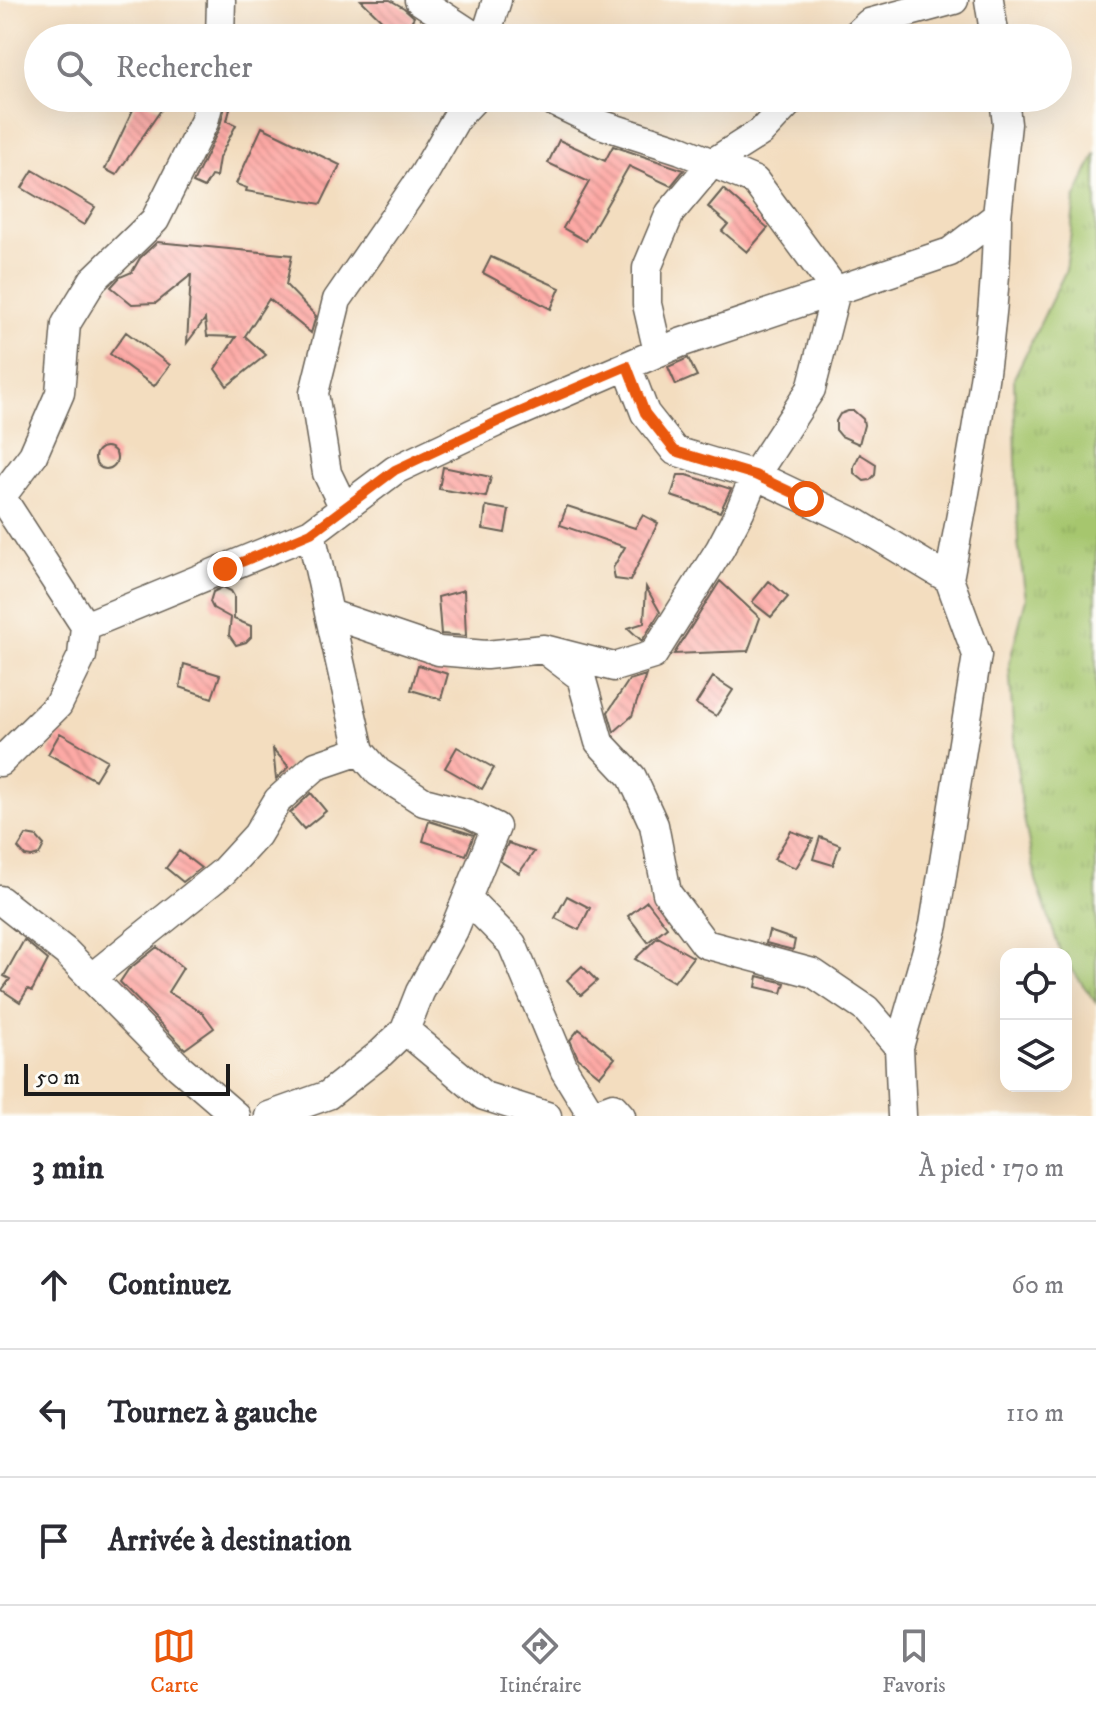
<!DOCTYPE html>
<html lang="fr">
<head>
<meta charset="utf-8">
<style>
	:root { --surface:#fff; --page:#f7f7f7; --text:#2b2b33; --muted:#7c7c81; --line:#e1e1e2; --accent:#ea580c }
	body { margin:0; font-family:"IM FELL DW Pica",serif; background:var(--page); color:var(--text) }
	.controls { position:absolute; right:24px; bottom:24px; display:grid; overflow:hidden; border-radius:16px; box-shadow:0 8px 32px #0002 }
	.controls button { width:72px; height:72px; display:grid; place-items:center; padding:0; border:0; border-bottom:2px solid var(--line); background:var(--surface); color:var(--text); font:40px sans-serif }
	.scale { position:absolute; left:24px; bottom:20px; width:206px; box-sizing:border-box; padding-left:8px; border:4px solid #1c1c1c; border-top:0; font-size:22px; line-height:28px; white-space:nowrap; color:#1c1c1c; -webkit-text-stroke:6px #fdfcf7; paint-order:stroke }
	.stop { position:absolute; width:24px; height:24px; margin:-18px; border:6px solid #ea580c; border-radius:50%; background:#fff }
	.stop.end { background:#ea580c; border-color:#fff; box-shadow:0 2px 8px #0008 }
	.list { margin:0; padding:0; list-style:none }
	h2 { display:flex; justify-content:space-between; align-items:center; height:104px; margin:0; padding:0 32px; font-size:34px }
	h2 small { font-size:26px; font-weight:400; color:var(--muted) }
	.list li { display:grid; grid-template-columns:52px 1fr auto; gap:24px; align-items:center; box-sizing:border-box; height:128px; padding:0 32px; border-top:2px solid var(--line) }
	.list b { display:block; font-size:30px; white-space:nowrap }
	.list em { font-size:26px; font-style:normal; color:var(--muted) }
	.icon { flex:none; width:44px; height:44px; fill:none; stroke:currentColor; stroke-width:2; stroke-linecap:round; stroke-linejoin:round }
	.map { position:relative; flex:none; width:1096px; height:1116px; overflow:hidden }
	.search { position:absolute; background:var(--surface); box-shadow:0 8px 32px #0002; left:24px; right:24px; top:24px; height:88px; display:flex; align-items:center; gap:20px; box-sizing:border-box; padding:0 28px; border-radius:44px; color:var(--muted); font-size:30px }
	.sheet { height:488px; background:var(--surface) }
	nav { display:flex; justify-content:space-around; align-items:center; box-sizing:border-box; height:112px; border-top:2px solid var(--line); background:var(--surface); font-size:22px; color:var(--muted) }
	nav a { display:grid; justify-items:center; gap:4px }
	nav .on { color:var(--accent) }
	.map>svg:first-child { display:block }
	.park { fill:url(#park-tufts); stroke:#617145; stroke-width:2 }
	.building { fill:url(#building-back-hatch) }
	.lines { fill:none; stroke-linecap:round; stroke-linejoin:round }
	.street-casing { stroke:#676055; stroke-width:31 }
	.street { stroke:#fff; stroke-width:28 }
	.route { stroke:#ea580c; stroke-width:10 }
</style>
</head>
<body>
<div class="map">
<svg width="1096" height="1116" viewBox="0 0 1096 1116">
	<defs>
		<pattern id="park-tufts" width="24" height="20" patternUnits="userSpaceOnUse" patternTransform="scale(2)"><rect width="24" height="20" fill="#a6c66e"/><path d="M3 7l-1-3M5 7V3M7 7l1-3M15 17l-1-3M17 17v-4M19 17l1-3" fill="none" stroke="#8eaa5f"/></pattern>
		<pattern id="building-back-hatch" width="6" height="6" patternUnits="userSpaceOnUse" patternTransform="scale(2)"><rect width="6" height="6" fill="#fda9a5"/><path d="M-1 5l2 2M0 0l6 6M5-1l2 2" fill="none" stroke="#d8918d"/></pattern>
	</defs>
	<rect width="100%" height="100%" fill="#fdfcf7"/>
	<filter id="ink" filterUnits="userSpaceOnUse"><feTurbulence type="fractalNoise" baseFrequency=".0125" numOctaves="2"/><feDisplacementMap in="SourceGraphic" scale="16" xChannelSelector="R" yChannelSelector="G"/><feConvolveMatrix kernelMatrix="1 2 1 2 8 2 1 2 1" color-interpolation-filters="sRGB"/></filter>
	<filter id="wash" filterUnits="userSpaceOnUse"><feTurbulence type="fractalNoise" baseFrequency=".006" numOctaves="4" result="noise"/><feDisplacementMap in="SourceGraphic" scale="32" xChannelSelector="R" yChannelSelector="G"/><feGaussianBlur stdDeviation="1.8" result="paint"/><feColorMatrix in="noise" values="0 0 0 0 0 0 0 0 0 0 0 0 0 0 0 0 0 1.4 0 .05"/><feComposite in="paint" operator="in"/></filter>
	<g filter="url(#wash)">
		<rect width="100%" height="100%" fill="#f3ddbf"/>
		<path class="park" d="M1096,153V1003L1066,961V954H1061L1036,880L1022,808L1014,739L1009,664L1026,598L1018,543L1014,378L1066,270L1075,200Z"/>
		<g id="blocks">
			<path class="building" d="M361,0H390L404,8L414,17L412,20L445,38H400Z
				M138,99L161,110L116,175L105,169Z
				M225,107L230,109L227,121L236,125L219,158L216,177L211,176L204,188L193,183L219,129Z
				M262,127L340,165L321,204L246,191L247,188L236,184Z
				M559,140L605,161L613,146L684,170L671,186L629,166L586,241L563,228L589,182L548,163Z
				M33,170L95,207L84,225L22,188Z
				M723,189L768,228L747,252L722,231L728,224L708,207Z
				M157,242L292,255L286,285L316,316L311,333L269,299L245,336L266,355L227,386L215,369L236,337L207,336L205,319L187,343L191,275L156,303L132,304L111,287L120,277L132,272L140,258Z
				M491,257L560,288L551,309L483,273Z
				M126,332L170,365L154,386L110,354Z
				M688,358L697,376L676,385L668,367Z
				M848,411H854L863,419L864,425L859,444L841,436L836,430V421L840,414Z
				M95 458a11 11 0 1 1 22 0a11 11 0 1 1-22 0Z
				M860,454L876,464L875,475L870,480L864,481L854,473V466Z
				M443,467L491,477L486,497L439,489Z
				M678,475H687L731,489L720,512L671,496Z
				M486,506L509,510L505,533L483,529Z
				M567,506L635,528L643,515L658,523L630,581L615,579L613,568L625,547L560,525Z
				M720,581L760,618L748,651L674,654Z
				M769,581L788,597L771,617L752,602Z
				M223,587L231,591L234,596V619L251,626V637L246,642L236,645L229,635L231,618L213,608L210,602L213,592Z
				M646,587L660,612L642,641L628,628L644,623Z
				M464,590L466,636L441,634L438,597Z
				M184,664L220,675L212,698L180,687Z
				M418,665L448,674L441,699L411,690Z
				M646,675L632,716L614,732L608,712L629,680Z
				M713,677L733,690L716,716L696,704Z
				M60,733L107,760L95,780L48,754Z
				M457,747L494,768L482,789L445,768Z
				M273,749L289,767L276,779Z
				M311,793L326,811L304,829L290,813Z
				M429,821L474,835L466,855L423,841Z
				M791,831L813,839L796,868L774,859Z
				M26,835L37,837L44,845L39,855L32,857L25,856L18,848Z
				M820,837L840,845L833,865L813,859Z
				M508,843L534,852L519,873L500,861Z
				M179,851L201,868L183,882L166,868Z
				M567,896L590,908L579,930L555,918Z
				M647,901L667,927L648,942L628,916Z
				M769,931L795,940L793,950L766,943Z
				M658,937L693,957L674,982L635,959Z
				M24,940L48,960L32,991L28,989L20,1002L2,990L10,979L4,976Z
				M157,947L183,968L168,992L203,1013L214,1028L185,1049L120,982L128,970Z
				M582,966L597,981L581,995L567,980Z
				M758,976L785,983L782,993L756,987Z
				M579,1029L615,1058L600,1076L578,1058L570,1040Z"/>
		</g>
	</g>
	<g filter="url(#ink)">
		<use href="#blocks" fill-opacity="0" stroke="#676055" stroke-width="2"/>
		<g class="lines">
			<defs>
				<path id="street" d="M419,0L477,38
					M989,0L995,38
					M220,38L221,0
					M485,38L497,0
					M853,38L869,23L954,0
					M546,98L600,124L681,150L755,181L836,291L811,389L755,475L675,451L645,413L627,366
					M658,352L647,304V268L670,213L712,163L761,132L793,98
					M0,495L85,626L82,656L58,705L0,762
					M2,496L33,455L60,393L66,324L93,280L155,220L204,122L210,98
					M344,508L327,473L314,393L337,300L424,174L457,117L475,98
					M311,533L360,751L378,772L424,802L469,814L496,827L454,930L420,992L405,1030L484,1096L547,1116
					M949,579C971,459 997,338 997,216
					M330,614L439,651L486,655L544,649L581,677L599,742L632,777L654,825L667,893L705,944L813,973L866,1009L899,1047L902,1116
					M85,626L311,533L395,470L499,421L680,343L950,252L997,216L1007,124L1004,98
					M544,649L614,667L653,655L720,549L740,511L755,475L858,524L949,579L977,655L934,925L899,1047
					M468,899L512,944L565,1071L592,1115
					M0,900L66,952L178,1066L236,1116
					M91,978L223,872L257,835L278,800L316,766L360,751
					M269,1116L328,1095L380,1054L405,1030
					M589,1116L613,1107L621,1116"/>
			</defs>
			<use href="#street" class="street-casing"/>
			<use href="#street" class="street"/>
		</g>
	</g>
	<g class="lines" filter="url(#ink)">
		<path class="route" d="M225,569L311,533L395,470L499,421L627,366L645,413L675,451L755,475L806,499"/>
	</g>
</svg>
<div class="controls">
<button><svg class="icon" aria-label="locate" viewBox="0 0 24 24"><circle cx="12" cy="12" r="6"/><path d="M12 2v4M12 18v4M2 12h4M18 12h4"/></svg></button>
<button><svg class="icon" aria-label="layers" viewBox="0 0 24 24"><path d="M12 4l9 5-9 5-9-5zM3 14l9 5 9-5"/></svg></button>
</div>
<div class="scale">50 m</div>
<div class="stop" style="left:806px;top:499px"></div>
<div class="stop end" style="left:225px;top:569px"></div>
<div class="search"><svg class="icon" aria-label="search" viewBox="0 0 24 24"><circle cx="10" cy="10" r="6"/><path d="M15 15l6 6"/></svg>Rechercher</div>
</div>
<section class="sheet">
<h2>3 min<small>À pied · 170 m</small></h2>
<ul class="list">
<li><svg class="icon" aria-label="ahead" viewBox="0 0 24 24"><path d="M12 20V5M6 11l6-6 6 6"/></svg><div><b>Continuez</b></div><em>60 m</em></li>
<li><svg class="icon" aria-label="left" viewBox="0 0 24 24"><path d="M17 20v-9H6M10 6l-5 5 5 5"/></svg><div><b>Tournez à gauche</b></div><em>110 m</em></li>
<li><svg class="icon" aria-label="arrive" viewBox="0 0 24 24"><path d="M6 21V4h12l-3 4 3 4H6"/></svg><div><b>Arrivée à destination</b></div></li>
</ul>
</section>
<nav>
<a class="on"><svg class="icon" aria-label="map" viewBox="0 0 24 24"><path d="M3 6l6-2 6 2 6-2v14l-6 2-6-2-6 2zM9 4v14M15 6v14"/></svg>Carte</a>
<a><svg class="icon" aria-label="directions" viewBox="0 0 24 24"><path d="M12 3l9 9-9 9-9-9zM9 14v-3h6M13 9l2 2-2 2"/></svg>Itinéraire</a>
<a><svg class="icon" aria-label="saved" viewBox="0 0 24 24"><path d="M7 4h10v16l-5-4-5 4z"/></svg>Favoris</a>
</nav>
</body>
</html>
